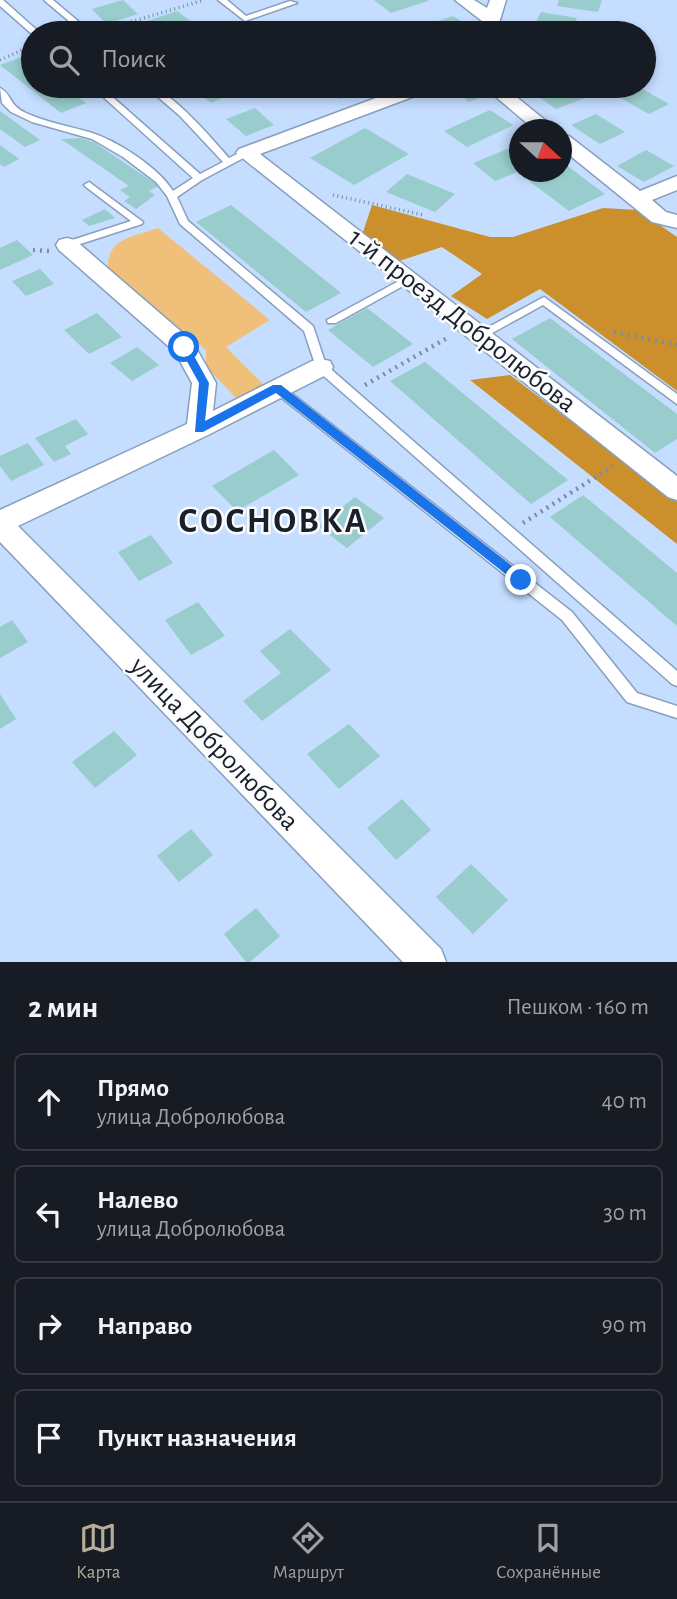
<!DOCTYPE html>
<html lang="ru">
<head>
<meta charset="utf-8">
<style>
	:root { --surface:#171b24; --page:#242831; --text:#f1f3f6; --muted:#9ea1a6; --line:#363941; --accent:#b7ab99 }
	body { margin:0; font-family:"Alegreya Sans",sans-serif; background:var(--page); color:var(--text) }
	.compass { position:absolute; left:509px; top:119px; width:63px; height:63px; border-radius:50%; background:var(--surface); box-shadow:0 4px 10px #0003; rotate:111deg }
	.stop { position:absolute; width:21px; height:21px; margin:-16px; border:5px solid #1a73e8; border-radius:50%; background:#fff }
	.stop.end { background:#1a73e8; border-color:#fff; box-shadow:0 2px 7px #0008 }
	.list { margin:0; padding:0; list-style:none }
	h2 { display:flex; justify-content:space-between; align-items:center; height:91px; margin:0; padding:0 28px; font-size:30px }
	h2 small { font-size:23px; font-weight:400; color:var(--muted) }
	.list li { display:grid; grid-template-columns:46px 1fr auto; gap:21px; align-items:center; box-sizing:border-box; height:98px; margin:0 14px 14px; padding:0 14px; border:2px solid var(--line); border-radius:10px }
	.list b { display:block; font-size:26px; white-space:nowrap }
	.list p { margin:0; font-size:23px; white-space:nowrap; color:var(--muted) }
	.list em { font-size:23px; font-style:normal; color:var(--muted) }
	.icon { flex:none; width:38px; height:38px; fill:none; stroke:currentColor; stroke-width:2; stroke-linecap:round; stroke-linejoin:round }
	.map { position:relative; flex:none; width:677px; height:962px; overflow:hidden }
	.search { position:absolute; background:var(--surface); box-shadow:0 4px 10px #0003; left:21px; right:21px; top:21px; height:77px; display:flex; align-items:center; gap:18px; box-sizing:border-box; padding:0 24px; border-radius:38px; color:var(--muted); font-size:26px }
	.sheet { height:539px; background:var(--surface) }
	nav { display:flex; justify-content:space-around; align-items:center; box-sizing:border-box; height:98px; border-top:2px solid var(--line); background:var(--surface); font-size:19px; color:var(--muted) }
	nav a { display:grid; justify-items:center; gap:4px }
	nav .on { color:var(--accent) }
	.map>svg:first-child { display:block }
	.green { fill:#f0c07b }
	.forest { fill:#cb902b }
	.building { fill:#9cc }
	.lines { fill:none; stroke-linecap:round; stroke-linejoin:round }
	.lane-casing { stroke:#889fbe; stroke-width:3 }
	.street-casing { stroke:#889fbe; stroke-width:3 }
	.path-far1 { stroke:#7b8ca5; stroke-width:3.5; stroke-dasharray:1 3.5; stroke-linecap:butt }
	.path { stroke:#7b8ca5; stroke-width:4.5; stroke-dasharray:2 5; stroke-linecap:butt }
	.lane { fill:#fff; fill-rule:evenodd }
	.street { fill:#fff; fill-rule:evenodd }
	.route { fill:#1a73e8 }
	.labels { text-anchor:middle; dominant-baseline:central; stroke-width:5; stroke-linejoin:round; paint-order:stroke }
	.street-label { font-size:28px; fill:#18202c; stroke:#fcfcfc }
	.district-label { font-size:35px; font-weight:bold; letter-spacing:2px; fill:#18202c; stroke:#fcfcfc }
</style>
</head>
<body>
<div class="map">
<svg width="677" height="962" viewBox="0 0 677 962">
	<rect width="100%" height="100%" fill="#c5ddff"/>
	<path class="green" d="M158,228L270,320L226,347L264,385L238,400L206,367V350L108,270C106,238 133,237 158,228Z"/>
	<path class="forest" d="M372,205L490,237H513L603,208L638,210L677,237V391L540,289L487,319L451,296L482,274L442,247L393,263L361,238Z
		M510,375L677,502V544L470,380Z"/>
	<path class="building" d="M123,0L138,14L106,24L92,9Z
		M374,0H428V1L391,13Z
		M559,0H602L598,12L557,6Z
		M177,11L201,29L188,33H142L133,26Z
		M541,12L577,18L570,33L531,31Z
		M453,16L480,33H442L429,24Z
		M644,54L657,56L654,67L644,66Z
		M24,56L33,63V86H63L86,103L61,113L0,65Z
		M200,86H224L234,93L211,103L193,89Z
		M320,86H369L340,99Z
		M460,86H477L489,94L469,102L451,89Z
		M541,86H567L585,98L556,109L529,90Z
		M637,86L669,104L649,114L617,96Z
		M255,108L274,125L246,136L226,119Z
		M490,110L513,125L467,147L444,131Z
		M0,111L40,140L25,147L0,129Z
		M596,114L625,132L600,144L571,125Z
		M365,128L409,154L354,185L310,158Z
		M81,138L95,143L159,186L149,191L155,195L136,209L124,201L130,197L120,190L129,186L61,139Z
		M0,145L19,159L4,167L0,164Z
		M510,148L520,155V171L495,181L473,163Z
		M646,150L674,166L644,182L617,166Z
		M566,165L605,194L569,211L529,181L551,172H562V167Z
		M407,174L455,194L435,212L386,192Z
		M231,205L284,247L341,293L306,312L196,222Z
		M105,209L115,218L89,226L82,220Z
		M17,240L33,255L0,270V248Z
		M40,269L54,284L26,296L12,281Z
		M367,308L413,344L373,367L328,330Z
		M97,313L122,337L89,354L64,330Z
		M550,318L677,414V439L655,453L512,339Z
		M137,347L159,365L132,381L110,363Z
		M425,362L535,453L568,480L531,504L390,381Z
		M76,419L88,434L65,446L71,454L54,462L35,438Z
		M28,443L44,465L11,481L0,466V456Z
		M274,450L299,475L237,511L212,486Z
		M583,495L677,573V626L550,517Z
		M355,497L384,518L347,548L318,526Z
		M151,535L173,563L139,581L118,552Z
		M198,602L225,636L191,655L165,620Z
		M12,620L28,642L0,658V627Z
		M290,629L331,670L262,721L243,701L281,673L260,651Z
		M0,694L16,719L0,729Z
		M349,724L380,756L339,789L307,754Z
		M114,731L137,755L95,788L72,762Z
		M402,799L431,830L396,860L367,828Z
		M191,829L213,855L179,882L157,856Z
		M471,864L508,900L473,934L436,897Z
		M256,908L280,936L250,962H246L224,934Z"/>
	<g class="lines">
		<defs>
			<path id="lane" d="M0,0H3L40,33L33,35L0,6Z
				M44,0H53L92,33H83Z
				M218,0H227L246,16L290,1L297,3L245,21Z
				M91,86H100L200,174L223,162L179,115L145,86C168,86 213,140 229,158L243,151H249V155L202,180L177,197L188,221L313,326L326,365L677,671V686L672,684L317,370L304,331L180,224L167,196L156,182L123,157L92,139L32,122L11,112L2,103L0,88C12,94 8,105 26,113C46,122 68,126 89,132C116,140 158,167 173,191L193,178Z
				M89,182L143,222L142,224L71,247H63V243L131,221L86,187L84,185Z
				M408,276L413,279L412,281L336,323H328L327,320Z
				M544,297L677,394V404L543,305L483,338L479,339L474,335Z
				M277,384L281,385L572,612L637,693L677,706V718L627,702L562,620L273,391L271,388L273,385Z"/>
			<path id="street" d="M455,0H474L487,8L490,0H506L496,33H478L482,21Z
				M408,86H433L431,90L260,154L677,476V500L668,497L236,153L239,149Z
				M483,86H503L557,130H535Z
				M562,134L569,136L640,191L677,176V190L652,200L666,212L677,215V228L652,222L562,149Z
				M67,238L75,240L192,341L216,383L213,411L312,361L321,359L330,361L333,367L330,373L208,435L18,526L441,949L446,962H403L0,542V510L187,424L192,383L175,352L59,250L56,245L59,240Z"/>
		</defs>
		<use href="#lane" class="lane-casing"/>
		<use href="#street" class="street-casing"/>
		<path class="path-far1" d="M101,31L204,0
			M0,60L27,48L24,43
			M333,195L423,215"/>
		<path class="path" d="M33,250L49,251
			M614,332L677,345
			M365,385L449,337
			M523,523L613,466"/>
		<use href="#lane" class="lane"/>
		<use href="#street" class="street"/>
	</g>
	<path class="route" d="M180,345H188L209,383L205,421L273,385H281L525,576V583H517L276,393L203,432H195L199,383L179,347Z"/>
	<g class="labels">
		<g class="street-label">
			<text transform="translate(462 321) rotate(38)">1-й проезд Добролюбова</text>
			<text transform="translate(214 744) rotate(46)">улица Добролюбова</text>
		</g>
		<g class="district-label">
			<text x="273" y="521">СОСНОВКА</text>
		</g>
	</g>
</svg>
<svg class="compass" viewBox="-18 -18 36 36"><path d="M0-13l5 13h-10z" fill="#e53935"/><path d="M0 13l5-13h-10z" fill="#9ea1a6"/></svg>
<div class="stop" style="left:184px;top:347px"></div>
<div class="stop end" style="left:521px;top:580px"></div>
<div class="search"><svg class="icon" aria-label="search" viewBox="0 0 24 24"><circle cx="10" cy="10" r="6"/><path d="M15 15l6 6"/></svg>Поиск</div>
</div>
<section class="sheet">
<h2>2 мин<small>Пешком · 160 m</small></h2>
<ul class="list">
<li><svg class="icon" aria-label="ahead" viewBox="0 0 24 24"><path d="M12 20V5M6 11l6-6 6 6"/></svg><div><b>Прямо</b><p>улица Добролюбова</p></div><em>40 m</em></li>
<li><svg class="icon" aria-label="left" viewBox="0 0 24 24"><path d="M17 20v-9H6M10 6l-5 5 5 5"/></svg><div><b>Налево</b><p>улица Добролюбова</p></div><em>30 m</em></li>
<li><svg class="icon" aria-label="right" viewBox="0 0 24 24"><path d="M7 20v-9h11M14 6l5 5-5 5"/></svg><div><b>Направо</b></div><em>90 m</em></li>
<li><svg class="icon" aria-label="arrive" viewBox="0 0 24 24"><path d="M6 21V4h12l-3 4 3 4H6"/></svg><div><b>Пункт назначения</b></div></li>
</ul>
</section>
<nav>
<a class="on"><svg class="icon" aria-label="map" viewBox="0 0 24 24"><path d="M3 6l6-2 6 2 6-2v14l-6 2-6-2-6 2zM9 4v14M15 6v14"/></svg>Карта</a>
<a><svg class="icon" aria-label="directions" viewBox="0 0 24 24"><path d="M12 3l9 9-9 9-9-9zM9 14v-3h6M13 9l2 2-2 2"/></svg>Маршрут</a>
<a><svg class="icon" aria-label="saved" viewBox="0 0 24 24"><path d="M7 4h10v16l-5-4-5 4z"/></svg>Сохранённые</a>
</nav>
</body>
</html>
